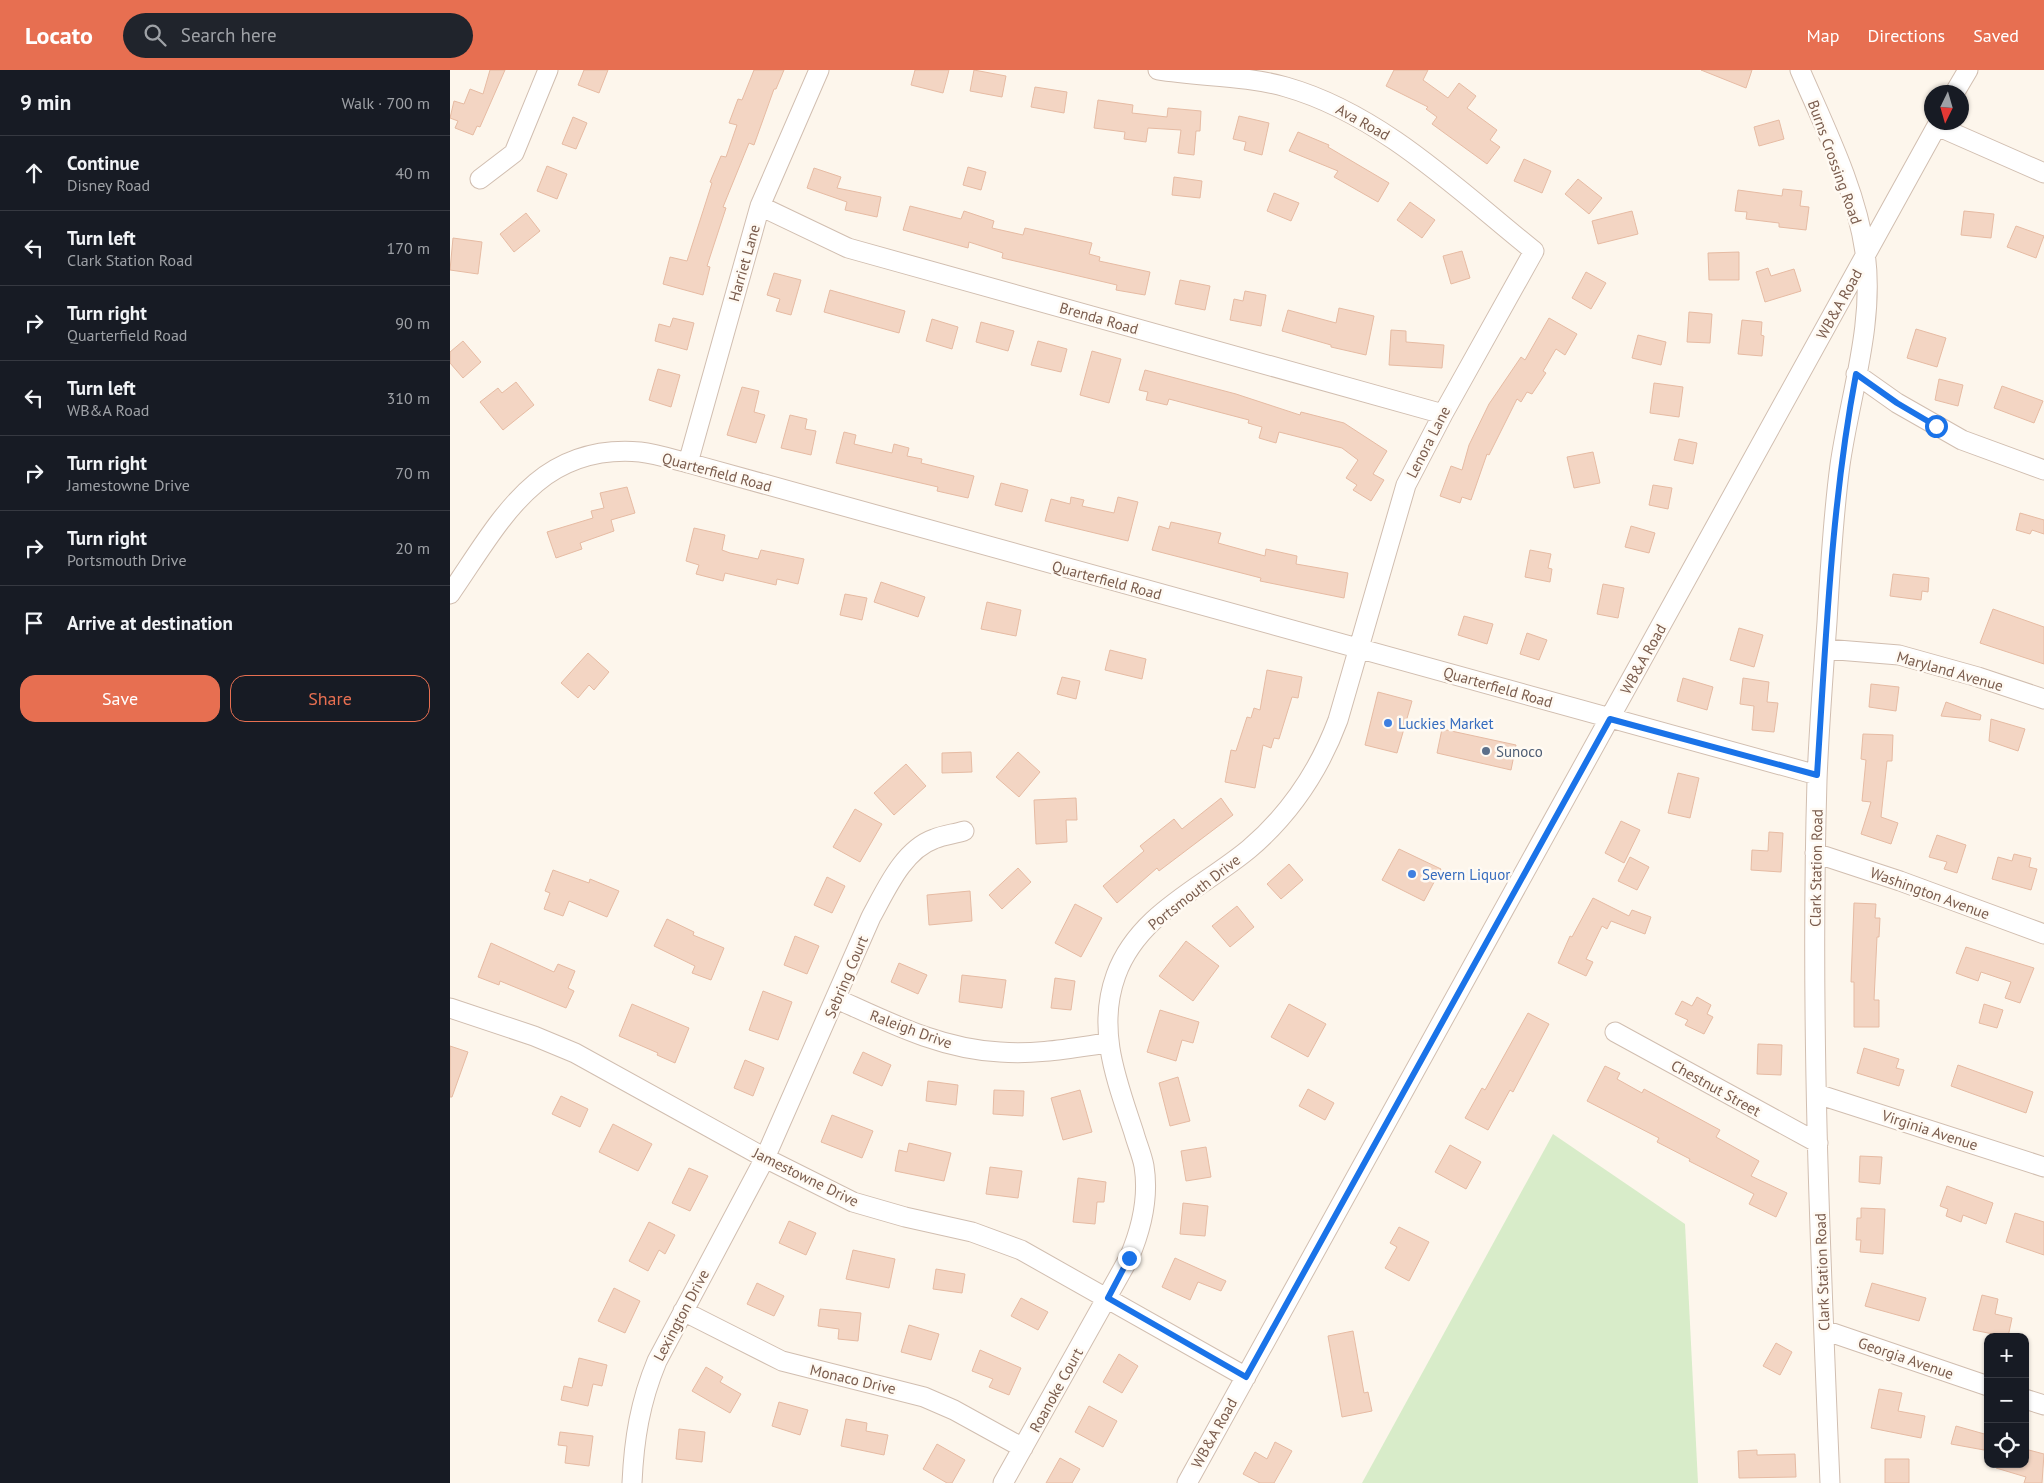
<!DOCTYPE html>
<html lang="en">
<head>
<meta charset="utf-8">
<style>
	:root { --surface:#171b24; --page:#20242c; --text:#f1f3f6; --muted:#9ea1a6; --line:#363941; --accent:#e76f51 }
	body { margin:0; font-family:"PT Sans",sans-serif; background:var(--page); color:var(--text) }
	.controls { position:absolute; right:15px; bottom:15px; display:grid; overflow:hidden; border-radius:10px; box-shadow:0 1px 4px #0004 }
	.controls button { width:45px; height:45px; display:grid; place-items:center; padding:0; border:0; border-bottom:1px solid var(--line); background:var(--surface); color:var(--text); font:25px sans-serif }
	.compass { position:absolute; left:1474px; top:15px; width:45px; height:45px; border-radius:50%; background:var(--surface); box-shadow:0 1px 4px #0004; rotate:185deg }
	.stop { position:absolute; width:15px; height:15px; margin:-11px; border:4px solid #1a73e8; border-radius:50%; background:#fff }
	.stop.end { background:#1a73e8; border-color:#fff; box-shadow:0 1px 5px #0008 }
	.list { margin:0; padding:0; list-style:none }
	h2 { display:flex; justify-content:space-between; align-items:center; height:65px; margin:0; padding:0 20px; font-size:21px }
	h2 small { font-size:16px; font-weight:400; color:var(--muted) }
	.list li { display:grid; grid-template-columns:32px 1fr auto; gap:15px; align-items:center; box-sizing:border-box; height:75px; padding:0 20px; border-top:1px solid var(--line) }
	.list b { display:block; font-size:19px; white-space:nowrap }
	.list p { margin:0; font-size:16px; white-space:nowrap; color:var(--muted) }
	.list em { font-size:16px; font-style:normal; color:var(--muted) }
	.actions { display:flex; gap:10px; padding:15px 20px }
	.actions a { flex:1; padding:11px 0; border:1px solid var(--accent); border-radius:15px; text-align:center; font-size:18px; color:var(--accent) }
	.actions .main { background:var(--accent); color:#fff }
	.icon { flex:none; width:28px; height:28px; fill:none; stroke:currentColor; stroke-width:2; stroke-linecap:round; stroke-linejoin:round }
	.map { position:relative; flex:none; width:1594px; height:1413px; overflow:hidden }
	header { display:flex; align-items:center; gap:30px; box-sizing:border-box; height:70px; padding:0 25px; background:var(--accent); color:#fff }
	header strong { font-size:24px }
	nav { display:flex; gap:28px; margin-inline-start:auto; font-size:18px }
	.search { width:350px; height:45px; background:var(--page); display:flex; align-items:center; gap:12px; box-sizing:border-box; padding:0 18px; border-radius:28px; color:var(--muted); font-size:19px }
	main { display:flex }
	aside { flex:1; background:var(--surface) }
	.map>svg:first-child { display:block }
	.green { fill:#d8ecc9 }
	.building { fill:#f3d5c3; stroke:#e6bba3 }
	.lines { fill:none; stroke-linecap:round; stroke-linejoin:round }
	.minor-casing { stroke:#d1beb0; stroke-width:21 }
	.minor { stroke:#fff; stroke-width:19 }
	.route { stroke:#1a73e8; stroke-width:6 }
	.shop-dot { fill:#3f7fe0; stroke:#fffaf3; stroke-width:2 }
	.service-dot { fill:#5c6f8a; stroke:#fffaf3; stroke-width:2 }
	.labels { text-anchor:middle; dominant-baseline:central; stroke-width:5; stroke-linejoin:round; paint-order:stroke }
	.street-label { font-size:15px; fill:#7a5c4d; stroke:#fffaf3 }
	.shop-label { font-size:15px; fill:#366cbe; stroke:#fffaf3; text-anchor:start }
	.service-label { font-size:15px; fill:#4e5e75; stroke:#fffaf3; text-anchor:start }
</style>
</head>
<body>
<header>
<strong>Locato</strong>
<div class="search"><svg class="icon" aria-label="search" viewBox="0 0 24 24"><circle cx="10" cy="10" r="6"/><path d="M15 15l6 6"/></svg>Search here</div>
<nav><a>Map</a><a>Directions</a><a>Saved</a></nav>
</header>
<main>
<aside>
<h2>9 min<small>Walk · 700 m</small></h2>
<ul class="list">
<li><svg class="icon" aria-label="ahead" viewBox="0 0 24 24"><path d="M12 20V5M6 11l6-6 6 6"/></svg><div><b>Continue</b><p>Disney Road</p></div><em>40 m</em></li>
<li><svg class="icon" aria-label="left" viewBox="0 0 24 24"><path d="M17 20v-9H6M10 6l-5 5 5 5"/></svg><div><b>Turn left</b><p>Clark Station Road</p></div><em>170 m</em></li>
<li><svg class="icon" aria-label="right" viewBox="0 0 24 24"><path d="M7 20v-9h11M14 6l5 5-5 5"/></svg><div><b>Turn right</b><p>Quarterfield Road</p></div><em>90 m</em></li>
<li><svg class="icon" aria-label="left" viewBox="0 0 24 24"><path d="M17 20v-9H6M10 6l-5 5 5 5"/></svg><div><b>Turn left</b><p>WB&amp;A Road</p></div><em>310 m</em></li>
<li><svg class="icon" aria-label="right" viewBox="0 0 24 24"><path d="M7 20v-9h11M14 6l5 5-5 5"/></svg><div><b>Turn right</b><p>Jamestowne Drive</p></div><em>70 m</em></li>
<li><svg class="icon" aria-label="right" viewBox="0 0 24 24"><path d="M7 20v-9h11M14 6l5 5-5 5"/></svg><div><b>Turn right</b><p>Portsmouth Drive</p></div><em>20 m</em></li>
<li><svg class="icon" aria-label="arrive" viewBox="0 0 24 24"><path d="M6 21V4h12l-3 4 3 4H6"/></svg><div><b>Arrive at destination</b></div></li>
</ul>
<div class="actions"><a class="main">Save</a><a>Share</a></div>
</aside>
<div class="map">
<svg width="1594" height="1413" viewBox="0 0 1594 1413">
	<rect width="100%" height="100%" fill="#fdf6ec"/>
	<path class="green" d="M1103,1064L1235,1154L1248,1413H912Z"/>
	<path class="building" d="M40,0H55L30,57L27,56L23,65L5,58L8,51L0,48L4,31L14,34L20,19L33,24Z
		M134,0H158L149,23L128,15Z
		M304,0H334L326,19H324L304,75L299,73L273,137L276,138L257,196L260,197L253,225L213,214L220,187L237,191L262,113L260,112L271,86L276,87L287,55L279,53L288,29L292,30Z
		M465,0H499L493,23L461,15Z
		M524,0L556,6L552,27L520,21Z
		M944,0H978L973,10L998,28L1009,13L1026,26L1017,38L1047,60L1040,70L1050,77L1037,94L982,54L987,47L976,39L978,37L936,16Z
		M1251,0H1302L1296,18Z
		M585,17L617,22L614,43L581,37Z
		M648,30L683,35L682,43L717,47L718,38L751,41L750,61H746L744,85L728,83L731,60L698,58L696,72L674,69L675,62L644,58Z
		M789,46L819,53L812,85L794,80L796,72L783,69Z
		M123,47L137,53L126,79L112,74Z
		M1329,50L1334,69L1309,76L1304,57Z
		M848,62L879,75L878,77L939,113L928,132L884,107L888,101L839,81Z
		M1074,89L1101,101L1092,123L1064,111Z
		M97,96L117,104L107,129L87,121Z
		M518,97L536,102L531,120L513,115Z
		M364,98L391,107L387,118L431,127L427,147L395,140L397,132L357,118Z
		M724,107L752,111L750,128L722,125Z
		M1128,109L1152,128L1139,144L1115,124Z
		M1333,119L1352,121L1350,136L1359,137L1356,160L1329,157V153L1296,149L1297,142L1285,141L1288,120L1332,126Z
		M824,123L849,133L841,151L817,141Z
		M960,132L985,150L972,168L947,150Z
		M460,136L511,149L514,141L544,151L542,158L573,165L575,158L642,173L639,184L650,187L649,191L700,202L695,225L666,220L667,215L552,188L553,183L519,172L518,178L453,160Z
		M1182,141L1188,164L1148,174L1142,151Z
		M1514,141L1544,144L1541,168L1511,165Z
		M76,143L90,161L64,182L50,164Z
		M1566,156L1594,166L1586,188L1557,177Z
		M3,168L32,172L28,204L0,200Z
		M1012,181L1020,208L1001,214L993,186Z
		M1289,182V210H1259L1258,183Z
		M1318,198L1321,206L1344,199L1351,221L1315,232L1306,202Z
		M1136,202L1156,213L1141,239L1122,228Z
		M324,203L351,210L341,245L326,241L330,229L317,225Z
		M730,210L760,216L755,240L725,234Z
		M380,220L455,241L449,263L374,242Z
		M795,221L816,225L811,256L780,250L784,229L793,231Z
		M889,238L924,246L916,285L881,277V275L832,261L838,240L886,253Z
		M1239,242L1262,244L1260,273L1237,272Z
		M223,248L244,253L237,280L205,271L209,254L220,257Z
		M1099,248L1127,264L1115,285L1106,279L1093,301L1096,303L1082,324L1077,322L1071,332L1067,329L1039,385L1037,384L1021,430L1012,427L1010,433L990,426L1001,396L1012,400L1019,375L1039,334L1071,287L1075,290Z
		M482,249L508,257L502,279L476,271Z
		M1292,250L1312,252L1311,265L1314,266L1312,286L1288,284Z
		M531,252L564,261L558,281L526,272Z
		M1466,259L1496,268L1487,297L1457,288Z
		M941,260L956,261V272L994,275L992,298L939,295Z
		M1188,265L1216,272L1211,295L1182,288Z
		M13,271L31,292L13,308L0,293V282Z
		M588,271L617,279L611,302L581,295Z
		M642,281L671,289L659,333L630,325Z
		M208,299L230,305L221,337L199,330Z
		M695,300L786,324L850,345L851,342L894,353L937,381L923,404L934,410L921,431L903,420L907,415L896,408L908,390L892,378L829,362L826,373L809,368L812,357L798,353L799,350L719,329L717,335L696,330L698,322L689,320Z
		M1489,309L1513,315L1508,336L1485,330Z
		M66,312L84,335L53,360L30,332L48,318L52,323Z
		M1204,313L1233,317L1229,347L1200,343Z
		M1552,316L1593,331L1584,353L1544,338Z
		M292,317L309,321L304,342L315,345L306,373L277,365Z
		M340,345L357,349L355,359L366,361L361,385L331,378Z
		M394,362L406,365L404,374L442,383L444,374L459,378L457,386L472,389L471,393L524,406L518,428L487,421L488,417L386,393Z
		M1229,369L1247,373L1243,394L1224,390Z
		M1143,382L1150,413L1124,418L1117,387Z
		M551,413L578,420L572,442L545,435Z
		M1203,415L1222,418L1218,439L1199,435Z
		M177,417L185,443L161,450L164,461L130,473L132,479L106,488L97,462L143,448L141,441L154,438L150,423Z
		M621,427L634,430L632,436L664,443L668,427L688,432L678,471L595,451L601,429L620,434Z
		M1570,443L1594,450V464L1582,460L1580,464L1566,460Z
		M721,452L771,463L768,473L815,486L816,479L847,486L846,494L898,503L894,528L810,511L811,508L702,480L709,456L719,459Z
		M1181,456L1205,463L1199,483L1175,477Z
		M244,458L275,465L272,480L280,483L308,489L311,480L354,489L348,514L327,509L326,515L275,503L273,511L246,504L249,495L236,491Z
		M1080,480L1101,484L1098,498L1102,499L1100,512L1075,507Z
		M1443,504L1479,508L1478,522L1472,521L1471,530L1440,526Z
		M431,512L475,527L468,547L424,532Z
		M1153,514L1174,518L1168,548L1147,544Z
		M395,524L417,528L412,550L390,545Z
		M537,532L571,540L566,566L531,559Z
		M1543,539L1594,557V594L1530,573Z
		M1014,546L1043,554L1037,574L1008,565Z
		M1289,558L1313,565L1304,597L1280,590Z
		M1077,563L1097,570L1089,590L1070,584Z
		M660,580L696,589L692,609L655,600Z
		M138,583L159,602L144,620L139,615L128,628L111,613Z
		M817,600L852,607L848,628L842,627L829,669L824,668L821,678L813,675L805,718L775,712L781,680L786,681L797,647L801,648L804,638L810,640Z
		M612,607L630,611L626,629L607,624Z
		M1233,608L1263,617L1257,640L1227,631Z
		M1293,608L1319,612L1317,632L1328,633L1324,662L1302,660L1304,636L1290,634Z
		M1421,614L1449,617L1446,641L1419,637Z
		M928,622L962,631L947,683L915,675Z
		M1496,632L1531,645L1530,650L1491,646Z
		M1541,649L1575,659L1568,681L1539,671Z
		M992,659L1066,675L1061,700L987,683Z
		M1413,664L1443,665L1442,691H1437L1431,747L1448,753L1441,774L1411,764L1421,732L1412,731L1416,690L1411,689Z
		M521,682L522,702L492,703V683Z
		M568,682L590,702L569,727L546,707Z
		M456,694L476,716L444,745L424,723Z
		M1228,703L1249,708L1240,748L1218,743Z
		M626,728L627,750H616L617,772L586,774L584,730Z
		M771,728L783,745L709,801L707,798L667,833L653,816L694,781L690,776L724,749L732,759Z
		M405,739L432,754L410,792L383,777Z
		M1171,751L1190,760L1174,793L1155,783Z
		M1319,762L1333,763L1331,802L1301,800L1302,780L1318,781Z
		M1487,765L1516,775L1507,803L1494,799L1497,792L1479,787Z
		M949,779L991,799L974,831L932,810Z
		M1564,784L1581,788L1579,797L1587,799L1581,820L1542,809L1548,787L1562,791Z
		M1180,787L1199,797L1187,820L1168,811Z
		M839,794L853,810L831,829L817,814Z
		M568,798L581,812L552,839L539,825Z
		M103,800L139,813L140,809L169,821L157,847L119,831L113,846L94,839L100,823L95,821Z
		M377,807L395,816L382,843L364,835Z
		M520,821L522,851L479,855L477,825Z
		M1143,828L1179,846L1182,840L1201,847L1195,864L1161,851L1157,859L1152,856L1136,889L1143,892L1136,906L1108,893L1120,866L1122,867Z
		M1404,833L1426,834L1425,848H1430L1429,867H1427L1424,930H1429V957H1404V912H1401Z
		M625,834L652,848L631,887L605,873Z
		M787,836L804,857L780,877L762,856Z
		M217,849L244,862L243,865L274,878L261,910L242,903L245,896L204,876Z
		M345,866L369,876L357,904L334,895Z
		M736,871L769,896L743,931L709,906Z
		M41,873L104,902L108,894L125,901L118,918L124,921L116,938L50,911L49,915L28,907Z
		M1516,877L1584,898L1570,933L1555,928L1561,912L1531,902L1528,911L1506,903Z
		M449,893L477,905L468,924L441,912Z
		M512,905L556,910L552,938L509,932Z
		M605,908L625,911L621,940L601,938Z
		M313,921L342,932L328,970L299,960Z
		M1247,927L1261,935L1257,944L1263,947L1254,964L1235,955L1238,950L1225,944L1232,931L1242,936Z
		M182,934L239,958L225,993L207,985L208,983L169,966Z
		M839,934L876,954L858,987L821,967Z
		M1534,934L1553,940L1547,958L1529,953Z
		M710,940L749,952L743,973L732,970L726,991L697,982Z
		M1078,943L1099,954L1063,1022L1060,1020L1038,1060L1015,1048L1032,1018L1035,1020Z
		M1308,974L1332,975L1331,1005L1307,1004Z
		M0,976L18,982L2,1027H0Z
		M1414,978L1449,989L1446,998L1454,1000L1449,1016L1407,1003Z
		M413,982L441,995L432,1016L403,1003Z
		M295,990L314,998L303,1026L284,1018Z
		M1508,995L1583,1022L1576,1043L1501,1016Z
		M1155,996L1170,1003L1167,1009L1192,1023L1194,1019L1270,1060L1266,1067L1309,1091L1301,1106L1337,1123L1326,1147L1299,1134L1304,1124L1239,1091L1240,1089L1207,1072L1209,1068L1137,1031Z
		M728,1007L740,1051L720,1056L709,1013Z
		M478,1011L508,1015L506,1035L476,1031Z
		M858,1019L884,1033L875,1050L849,1036Z
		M544,1020L574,1021L573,1046L543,1044Z
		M630,1020L642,1062L613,1070L601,1028Z
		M111,1026L138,1039L130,1057L102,1044Z
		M382,1045L423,1061L412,1088L371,1072Z
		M163,1054L202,1074L188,1101L149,1082Z
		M459,1073L501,1083L494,1111L445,1101L449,1080L457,1082Z
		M1000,1075L1031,1092L1016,1119L985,1102Z
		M756,1077L761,1107L736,1111L731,1081Z
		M1410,1086L1432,1087L1430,1114L1409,1112Z
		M540,1097L572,1101L568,1128L536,1124Z
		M239,1098L258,1106L240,1141L222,1133Z
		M628,1108L656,1112L654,1132H647L645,1154L623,1152Z
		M1497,1116L1543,1133L1536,1154L1513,1145L1511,1152L1496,1146L1498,1139L1490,1136Z
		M733,1133L758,1136L755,1166L730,1164Z
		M1411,1138L1435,1139L1433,1184L1410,1182L1411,1170H1406L1407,1148H1411Z
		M1565,1143L1594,1152V1185L1556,1172Z
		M339,1151L366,1163L356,1185L329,1173Z
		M199,1152L225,1165L215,1184L209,1180L198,1201L179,1191Z
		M949,1157L979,1172L959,1211L935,1198L947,1177L940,1173Z
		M403,1180L445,1189L439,1218L396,1209Z
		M725,1188L776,1211L771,1221L748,1212L740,1230L712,1217Z
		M486,1199L515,1204L512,1223L483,1219Z
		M307,1213L334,1226L324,1246L297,1234Z
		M1422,1213L1476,1228L1469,1251L1415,1236Z
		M164,1218L190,1231L175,1263L148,1251Z
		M1532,1225L1548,1229L1545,1244L1562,1248L1558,1267L1523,1260Z
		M571,1228L598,1242L588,1260L561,1246Z
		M370,1239L411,1243L408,1271L388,1269L389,1259L368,1256Z
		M459,1255L489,1264L481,1290L451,1282Z
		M903,1261L914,1323L918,1322L922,1341L892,1347L878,1266Z
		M1326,1273L1342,1282L1330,1305L1313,1296Z
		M530,1280L571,1298L559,1325L539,1317L543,1309L522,1301Z
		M669,1284L688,1296L672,1323L653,1312Z
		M129,1288L157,1295L152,1316L143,1314L138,1336L111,1330L114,1316L122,1318Z
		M256,1297L273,1307L270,1312L291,1324L280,1343L242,1321Z
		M1429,1319L1452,1323L1448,1341L1475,1346L1471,1368L1421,1358Z
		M329,1332L358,1340L350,1365L322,1356Z
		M639,1336L667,1351L653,1377L625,1362Z
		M396,1349L417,1353L416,1361L438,1365L434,1385L391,1376Z
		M1506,1356L1538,1365L1534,1380L1501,1374Z
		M229,1359L255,1362L252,1392L226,1389Z
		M110,1362L143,1366L139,1396L115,1393L117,1376L108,1375Z
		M825,1372L842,1381L824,1413H810L793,1404L805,1382L817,1389Z
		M487,1374L515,1390L502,1413H497L473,1399Z
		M1575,1379L1594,1384L1592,1413H1574L1576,1407L1546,1398L1547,1394H1575Z
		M1307,1380V1385L1345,1384L1346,1407L1289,1408L1288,1381Z
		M610,1388L630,1399L622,1413H596Z
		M1435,1389H1459V1413H1435Z"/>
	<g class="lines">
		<defs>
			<path id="minor" d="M1350,0C1375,58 1406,119 1415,182C1425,253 1400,325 1390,395C1383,447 1380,500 1377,552C1373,605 1369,658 1367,710C1360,944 1370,1179 1380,1413
				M1505,22L1518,0
				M1487,56L1594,103
				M30,109L64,83L98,0
				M310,136L398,178L993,344
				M1406,304L1447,333L1512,370L1594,400
				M238,393L310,136L369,0
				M0,524C50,452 87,373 190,382C206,384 222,389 238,393L1367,705
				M1375,579L1449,585L1528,607L1594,629
				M1365,783L1450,811L1594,864
				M387,929C440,953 491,979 550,982C586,985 622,978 658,973
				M0,938L84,966L125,983L315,1088L403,1132L455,1147L522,1162L571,1180L796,1307
				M1165,962L1368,1073
				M1367,1024L1594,1097
				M233,1241L332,1291L474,1327L504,1340L573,1378
				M1374,1260L1538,1316
				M1575,1329L1594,1335
				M182,1413C184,1369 190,1332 207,1291L315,1088L421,847C436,820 453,780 484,769C493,765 504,764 514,761
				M553,1413L679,1188C691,1160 699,1127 694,1096C692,1085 687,1074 684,1063C667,1011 646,960 666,905C688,844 752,818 799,779C840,744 869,701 888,650L956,415L993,344L1084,181C1008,120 931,44 836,17C794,5 750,7 708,0
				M737,1413L1489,52"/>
		</defs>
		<use href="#minor" class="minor-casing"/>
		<use href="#minor" class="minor"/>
	</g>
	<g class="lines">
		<path class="route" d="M679,1188L658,1228L796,1307L1160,649L1367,705C1376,570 1381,436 1406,304L1447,333L1486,356"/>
	</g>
	<g class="shop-dot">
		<circle cx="938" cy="653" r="5"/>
		<circle cx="962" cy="804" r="5"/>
	</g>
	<circle class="service-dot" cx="1036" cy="681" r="5"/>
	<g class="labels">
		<g class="street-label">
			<text transform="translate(913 52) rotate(29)">Ava Road</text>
			<text transform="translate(1385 92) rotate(70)">Burns Crossing Road</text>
			<text transform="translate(294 193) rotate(-74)">Harriet Lane</text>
			<text transform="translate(1389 234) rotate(-61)">WB&amp;A Road</text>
			<text transform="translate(649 248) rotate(16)">Brenda Road</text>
			<text transform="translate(978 372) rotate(-63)">Lenora Lane</text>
			<text transform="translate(267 402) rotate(15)">Quarterfield Road</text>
			<text transform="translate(657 510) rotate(15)">Quarterfield Road</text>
			<text transform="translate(1193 589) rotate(-61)">WB&amp;A Road</text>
			<text transform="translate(1500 601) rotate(16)">Maryland Avenue</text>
			<text transform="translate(1048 617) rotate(16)">Quarterfield Road</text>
			<text transform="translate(1366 798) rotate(-89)">Clark Station Road</text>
			<text transform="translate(744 822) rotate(-38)">Portsmouth Drive</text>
			<text transform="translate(1480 823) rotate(20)">Washington Avenue</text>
			<text transform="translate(396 907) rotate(-67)">Sebring Court</text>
			<text transform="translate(461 959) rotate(20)">Raleigh Drive</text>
			<text transform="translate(1266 1018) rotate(29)">Chestnut Street</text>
			<text transform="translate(1480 1060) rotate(18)">Virginia Avenue</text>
			<text transform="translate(356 1107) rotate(26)">Jamestowne Drive</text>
			<text transform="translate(1372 1202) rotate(-92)">Clark Station Road</text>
			<text transform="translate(231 1245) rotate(-62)">Lexington Drive</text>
			<text transform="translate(1456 1288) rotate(19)">Georgia Avenue</text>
			<text transform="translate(403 1309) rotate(13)">Monaco Drive</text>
			<text transform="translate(606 1320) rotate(-61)">Roanoke Court</text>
			<text transform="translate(764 1363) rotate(-61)">WB&amp;A Road</text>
		</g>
		<g class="shop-label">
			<text x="948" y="653">Luckies Market</text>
			<text x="972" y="804">Severn Liquor</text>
		</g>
		<g class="service-label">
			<text x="1046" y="681">Sunoco</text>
		</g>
	</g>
</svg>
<div class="controls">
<button>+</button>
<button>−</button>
<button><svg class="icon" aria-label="locate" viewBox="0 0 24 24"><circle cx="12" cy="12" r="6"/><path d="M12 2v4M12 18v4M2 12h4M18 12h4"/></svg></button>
</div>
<svg class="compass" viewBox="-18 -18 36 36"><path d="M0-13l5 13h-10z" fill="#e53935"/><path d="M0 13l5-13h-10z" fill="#9ea1a6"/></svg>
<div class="stop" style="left:1486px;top:356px"></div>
<div class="stop end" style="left:679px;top:1188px"></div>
</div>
</main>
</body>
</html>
